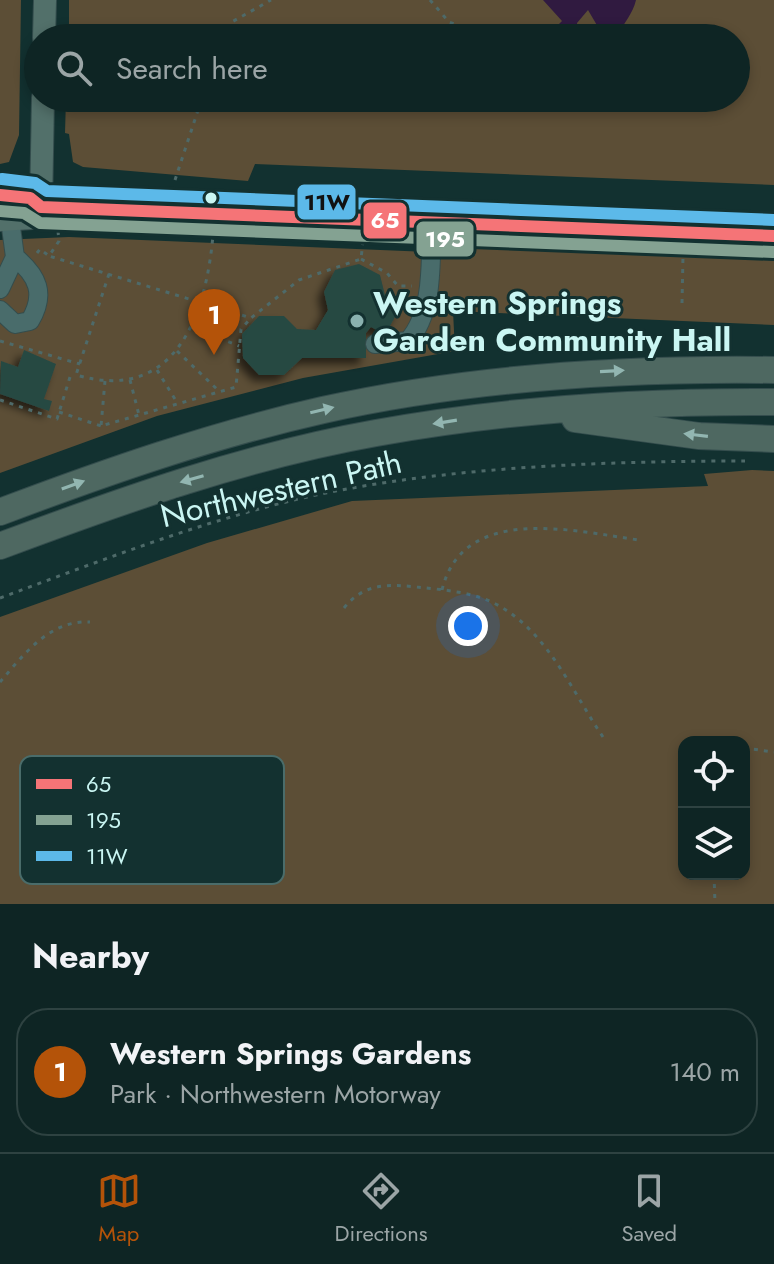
<!DOCTYPE html>
<html lang="en">
<head>
<meta charset="utf-8">
<style>
	:root { --surface:#0e2524; --page:#172d2c; --text:#f1f3f6; --muted:#9ba5a6; --line:#2e4241; --accent:#b45309 }
	body { margin:0; font-family:Jost,sans-serif; background:var(--page); color:var(--text) }
	.controls { position:absolute; right:24px; bottom:24px; display:grid; overflow:hidden; border-radius:16px; box-shadow:0 4px 12px #0003 }
	.controls button { width:72px; height:72px; display:grid; place-items:center; padding:0; border:0; border-bottom:2px solid var(--line); background:var(--surface); color:var(--text); font:40px sans-serif }
	.you { position:absolute; left:468px; top:626px; width:28px; height:28px; margin:-20px; border:6px solid #fff; border-radius:50%; background:#1a73e8; box-shadow:0 0 0 12px #1a73e833 }
	.badge { display:grid; place-items:center; width:52px; height:52px; border-radius:50%; background:var(--accent); color:#fff; font-size:26px; font-weight:700 }
	.pin { position:absolute; translate:-50% -66px; filter:drop-shadow(0 2px 4px #0008) }
	.pin::after { content:''; position:absolute; top:42px; width:28px; height:24px; background:inherit; clip-path:polygon(0 0,100% 0,50% 100%) }
	.list { margin:0; padding:0; list-style:none }
	h2 { display:flex; justify-content:space-between; align-items:center; height:104px; margin:0; padding:0 32px; font-size:34px }
	h2 small { font-size:26px; font-weight:400; color:var(--muted) }
	.list li { display:grid; grid-template-columns:52px 1fr auto; gap:24px; align-items:center; box-sizing:border-box; height:128px; margin:0 16px 16px; padding:0 16px; border:2px solid var(--line); border-radius:32px }
	.list b { display:block; font-size:30px; white-space:nowrap }
	.list p { margin:0; font-size:26px; white-space:nowrap; color:var(--muted) }
	.list em { font-size:26px; font-style:normal; color:var(--muted) }
	.icon { flex:none; width:44px; height:44px; fill:none; stroke:currentColor; stroke-width:2; stroke-linecap:round; stroke-linejoin:round }
	.map { position:relative; flex:none; width:774px; height:904px; overflow:hidden }
	.search { position:absolute; background:var(--surface); box-shadow:0 4px 12px #0003; left:24px; right:24px; top:24px; height:88px; display:flex; align-items:center; gap:20px; box-sizing:border-box; padding:0 28px; border-radius:44px; color:var(--muted); font-size:30px }
	.sheet { height:248px; background:var(--surface) }
	nav { display:flex; justify-content:space-around; align-items:center; box-sizing:border-box; height:112px; border-top:2px solid var(--line); background:var(--surface); font-size:22px; color:var(--muted) }
	nav a { display:grid; justify-items:center; gap:4px }
	nav .on { color:var(--accent) }
	.map>svg:first-child { display:block }
	.green { fill:#5c4e36; fill-rule:evenodd }
	.water { fill:#301a40 }
	.building { fill:#284843; filter:url(#shadow) }
	.lines { fill:none; stroke-linecap:round; stroke-linejoin:round }
	.minor-casing { stroke:#344d4d; stroke-width:20 }
	.major-casing { stroke:#344d4d; stroke-width:24 }
	.highway-casing { stroke:#344d4d; stroke-width:28 }
	.path { stroke:#4e6a69; stroke-width:3; stroke-dasharray:4 6; stroke-linecap:butt }
	.minor { stroke:#496c6b; stroke-width:18 }
	.major { stroke:#52706a; stroke-width:22 }
	.highway { stroke:#4e6861; stroke-width:26 }
	.bus-1-casing { stroke:#133130; stroke-width:18 }
	.bus-2-casing { stroke:#133130; stroke-width:18 }
	.bus-3-casing { stroke:#133130; stroke-width:18 }
	.bus-1 { stroke:#f57477; stroke-width:12 }
	.bus-2 { stroke:#84a292; stroke-width:12 }
	.bus-3 { stroke:#5cb9e9; stroke-width:12 }
	.oneway { fill:#92b6b1 }
	.bus-dot { fill:#caf6f3; stroke:#133130; stroke-width:3 }
	.poi-dot { fill:#8ab1af; stroke:#133130; stroke-width:3 }
	.labels { text-anchor:middle; dominant-baseline:central; stroke-width:6; stroke-linejoin:round; paint-order:stroke }
	.poi-label { font-size:32px; font-weight:bold; fill:#caf6f3; stroke:#133130; text-anchor:start }
	.street-label { font-size:32px; fill:#caf6f3; stroke:#133130 }
	.key { fill:#133130; stroke:#4a6c6a; stroke-width:2 }
	.key-label { font-size:22px; fill:#caf6f3 }
	.line-badge { stroke:#133130; stroke-width:3 }
	.badge-label { font-size:22px; text-anchor:middle; font-weight:bold; fill:#fff }
	.pale-badge-label { font-size:22px; text-anchor:middle; font-weight:bold; fill:#111 }
</style>
</head>
<body>
<div class="map">
<svg width="774" height="904" viewBox="0 0 774 904">
	<defs>
		<filter id="shadow"><feDropShadow dx="-6" dy="6" stdDeviation="4" flood-color="#0009"/></filter>
	</defs>
	<rect width="100%" height="100%" fill="#123130"/>
	<path class="green" d="M0,0H21L19,135L9,162L0,164Z
		M69,0H774V185L255,164L248,181L83,167L73,162L69,134L65,133L66,98H736V38H69Z
		M69,237L453,253L493,246L774,258V325L453,311L455,351L303,378L157,416L0,473V240Z
		M752,470L774,471V904H0V617L207,543L352,501L708,486L704,474ZM684,742H744V874H684Z"/>
	<path class="water" d="M543,0H636C633,14 623,23 617,38H599L598,27L588,10L577,23L578,38H556L554,29L562,21Z"/>
	<path class="building" d="M359,264L380,275L386,299L400,308L385,335L371,327L366,333V358H302L284,375H259L243,358L242,334L259,316H284L297,329L316,330L328,310L324,292L335,270Z
		M24,350L56,364L44,399L52,401L49,411L0,394L1,361L18,367Z"/>
	<g class="lines">
		<defs>
			<path id="minor" d="M0,289L15,257L10,220
				M0,310L15,324L30,321C46,294 38,276 15,257
				M375,344L408,341C435,311 430,259 432,221"/>
			<path id="major" d="M44,38L45,0
				M0,195L30,198L41,207L774,236
				M41,207L43,98
				M0,220L32,218L41,207"/>
			<path id="highway" d="M575,419L699,436L774,439
				M0,512C106,472 212,435 323,410C471,377 623,368 774,370
				M0,546C123,500 247,456 376,433C508,409 640,401 774,402"/>
		</defs>
		<use href="#minor" class="minor-casing"/>
		<use href="#major" class="major-casing"/>
		<use href="#highway" class="highway-casing"/>
		<path class="path" d="M430,0L449,22L463,27L473,38
			M224,38L230,23L271,0
			M549,98L560,106
			M175,180L202,98
			M58,231L59,241L49,256L251,318L299,280L361,259L363,241
			M37,253L40,249L49,256
			M361,259L387,273L398,286H412
			M109,274L76,375C175,404 206,316 213,235
			M682,303L683,256
			M191,327L239,346
			M0,341L80,364
			M177,351L220,392
			M157,370L178,404
			M130,380L139,415
			M105,381L101,426L236,387L241,329L251,318
			M0,400L57,419L70,377L74,375
			M59,412L101,426
			M442,590C463,503 574,531 639,540
			M0,598C111,557 224,512 341,490C470,466 613,461 745,461
			M344,608C364,583 388,584 417,587C444,590 477,592 501,607C549,635 573,693 603,737
			M0,682C25,653 50,620 90,622
			M744,748L774,752
			M714,874L715,904"/>
		<use href="#minor" class="minor"/>
		<use href="#major" class="major"/>
		<use href="#highway" class="highway"/>
		<defs>
			<path id="bus-1" d="M0,195L30,198L41,207L774,236"/>
			<path id="bus-2" d="M0,211L24,213L40,223L773,252"/>
			<path id="bus-3" d="M2,179L35,183L47,191L774,220"/>
		</defs>
		<use href="#bus-1" class="bus-1-casing"/>
		<use href="#bus-2" class="bus-2-casing"/>
		<use href="#bus-3" class="bus-3-casing"/>
		<use href="#bus-1" class="bus-1"/>
		<use href="#bus-2" class="bus-2"/>
		<use href="#bus-3" class="bus-3"/>
	</g>
	<defs><path id="oneway-solid" d="M-6-.8H1V-3.2L6.5 0L1 3.2V.8H-6Z" transform="scale(2)"/></defs>
	<g class="oneway">
		<use href="#oneway-solid" transform="translate(612 371) rotate(-3)"/>
		<use href="#oneway-solid" transform="translate(322 410) rotate(-13)"/>
		<use href="#oneway-solid" transform="translate(445 422) rotate(171)"/>
		<use href="#oneway-solid" transform="translate(696 435) rotate(-173)"/>
		<use href="#oneway-solid" transform="translate(192 479) rotate(164)"/>
		<use href="#oneway-solid" transform="translate(73 485) rotate(-20)"/>
	</g>
	<circle class="bus-dot" cx="211" cy="198" r="7"/>
	<circle class="poi-dot" cx="357" cy="321" r="8"/>
	<g class="labels">
		<g class="poi-label">
			<text x="373" y="303">Western Springs<tspan x="373" dy="37">Garden Community Hall</tspan></text>
		</g>
		<g class="street-label">
			<text transform="translate(281 489) rotate(-13)">Northwestern Path</text>
		</g>
	</g>
	<rect x="20" y="756" width="264" height="128" rx="12" class="key"/>
	<rect x="36" y="779" width="36" height="10" fill="#f57477"/>
	<rect x="36" y="815" width="36" height="10" fill="#84a292"/>
	<rect x="36" y="851" width="36" height="10" fill="#5cb9e9"/>
	<g class="key-label">
		<text x="86" y="792">65</text>
		<text x="86" y="828">195</text>
		<text x="86" y="864">11W</text>
	</g>
	<g class="line-badge">
		<rect x="296" y="183" width="61" height="38" rx="8" fill="#5cb9e9"/>
		<rect x="362" y="201" width="46" height="39" rx="8" fill="#f57477"/>
		<rect x="415" y="220" width="60" height="38" rx="8" fill="#84a292"/>
	</g>
	<g class="badge-label">
		<text x="385" y="228">65</text>
		<text x="445" y="247">195</text>
	</g>
	<g class="pale-badge-label">
		<text x="327" y="210">11W</text>
	</g>
</svg>
<div class="controls">
<button><svg class="icon" aria-label="locate" viewBox="0 0 24 24"><circle cx="12" cy="12" r="6"/><path d="M12 2v4M12 18v4M2 12h4M18 12h4"/></svg></button>
<button><svg class="icon" aria-label="layers" viewBox="0 0 24 24"><path d="M12 4l9 5-9 5-9-5zM3 14l9 5 9-5"/></svg></button>
</div>
<div class="you"></div>
<div class="pin badge" style="left:214px;top:355px">1</div>
<div class="search"><svg class="icon" aria-label="search" viewBox="0 0 24 24"><circle cx="10" cy="10" r="6"/><path d="M15 15l6 6"/></svg>Search here</div>
</div>
<section class="sheet">
<h2>Nearby<small></small></h2>
<ul class="list">
<li><span class="badge">1</span><div><b>Western Springs Gardens</b><p>Park · Northwestern Motorway</p></div><em>140 m</em></li>
</ul>
</section>
<nav>
<a class="on"><svg class="icon" aria-label="map" viewBox="0 0 24 24"><path d="M3 6l6-2 6 2 6-2v14l-6 2-6-2-6 2zM9 4v14M15 6v14"/></svg>Map</a>
<a><svg class="icon" aria-label="directions" viewBox="0 0 24 24"><path d="M12 3l9 9-9 9-9-9zM9 14v-3h6M13 9l2 2-2 2"/></svg>Directions</a>
<a><svg class="icon" aria-label="saved" viewBox="0 0 24 24"><path d="M7 4h10v16l-5-4-5 4z"/></svg>Saved</a>
</nav>
</body>
</html>
